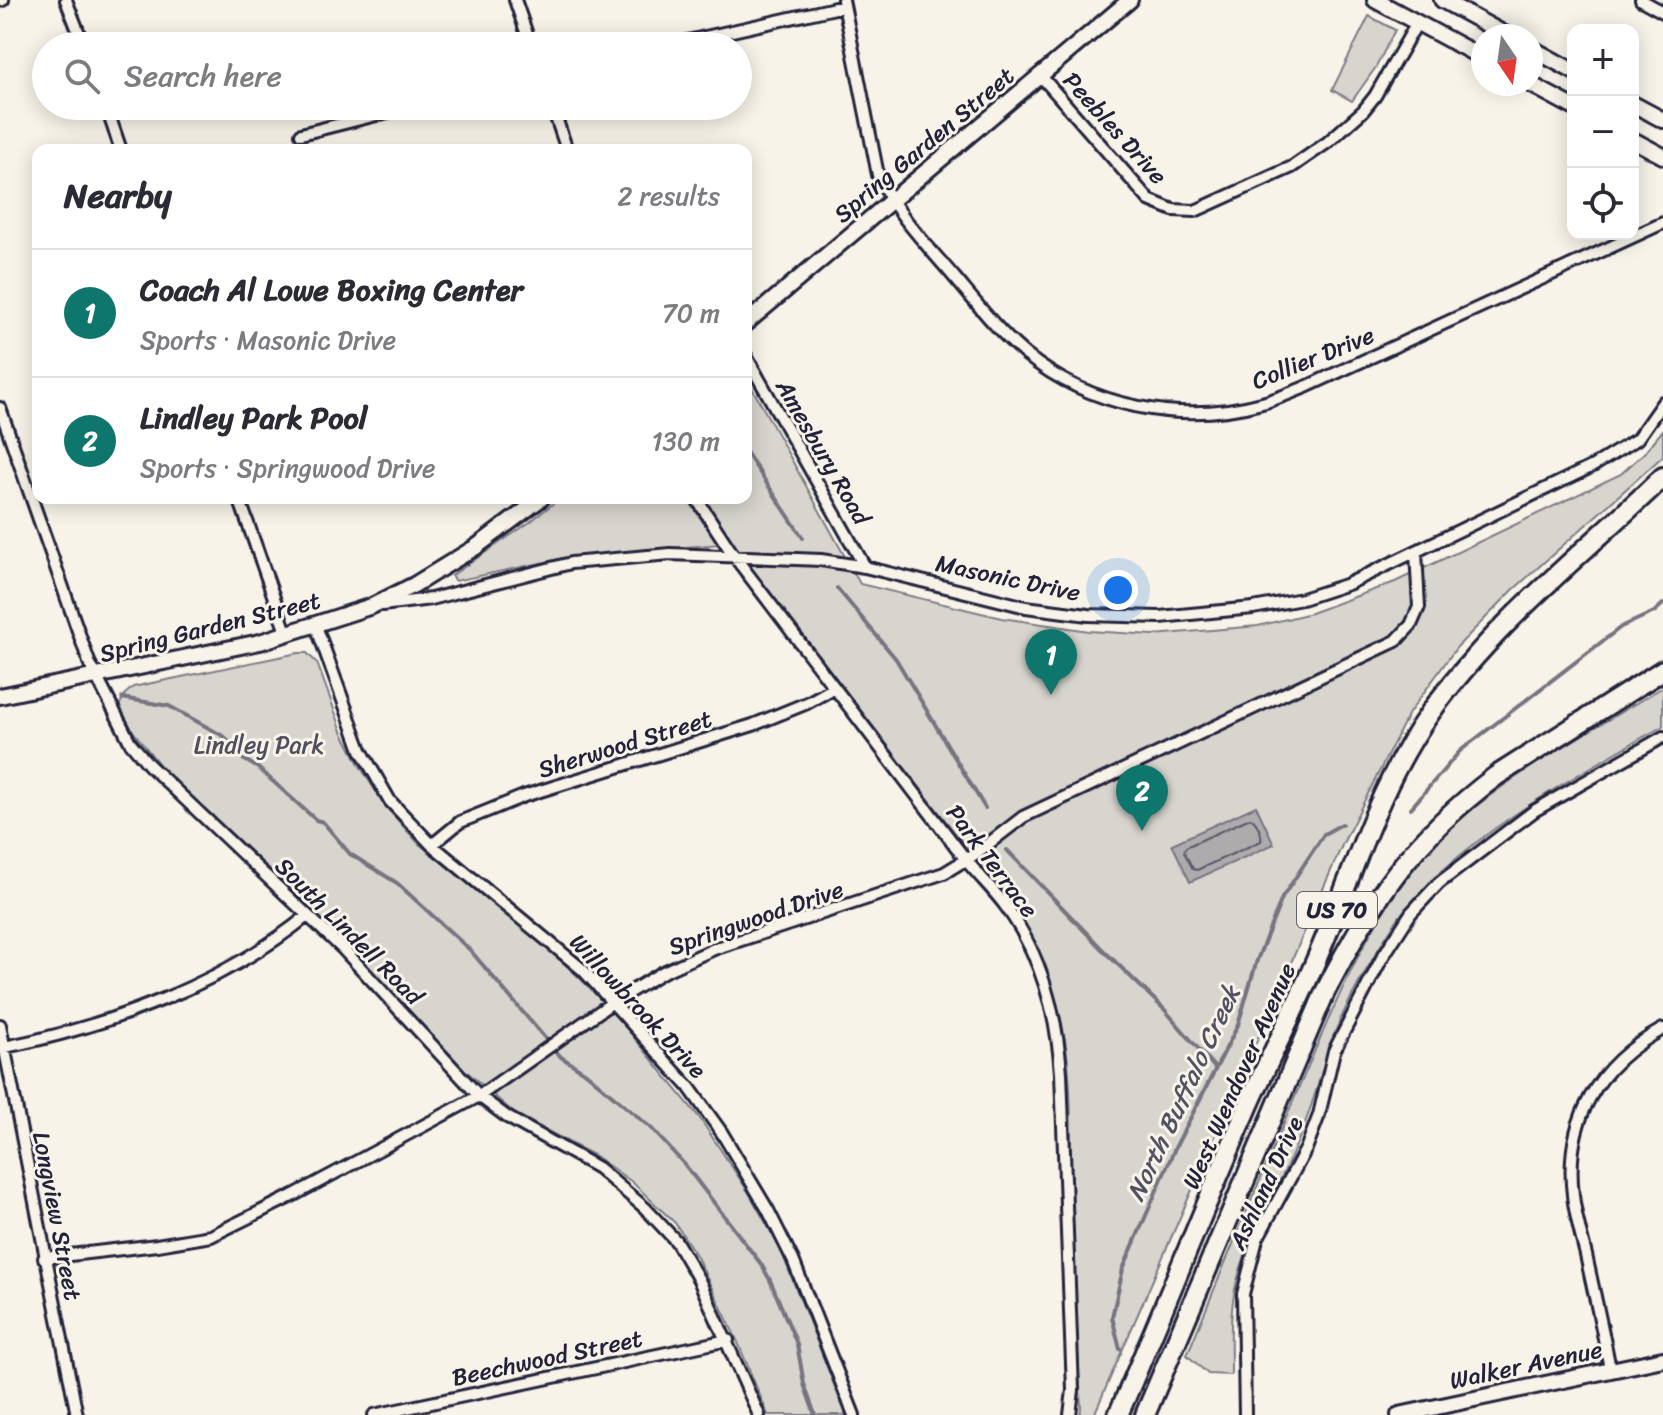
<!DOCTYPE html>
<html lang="en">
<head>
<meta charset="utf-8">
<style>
	:root { --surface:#fff; --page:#f7f7f7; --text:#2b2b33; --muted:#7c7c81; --line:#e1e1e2; --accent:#0f766e }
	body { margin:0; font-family:Sriracha,sans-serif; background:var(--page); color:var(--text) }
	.controls { position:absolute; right:24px; top:24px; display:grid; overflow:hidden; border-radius:16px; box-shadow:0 4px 20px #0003 }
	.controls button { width:72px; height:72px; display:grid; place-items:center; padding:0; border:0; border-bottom:2px solid var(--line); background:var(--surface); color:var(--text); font:40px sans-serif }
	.compass { position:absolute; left:1471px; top:24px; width:72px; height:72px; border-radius:50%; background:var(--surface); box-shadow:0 4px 20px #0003; rotate:167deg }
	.you { position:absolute; left:1118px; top:590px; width:28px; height:28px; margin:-20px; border:6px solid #fff; border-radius:50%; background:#1a73e8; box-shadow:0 0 0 12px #1a73e833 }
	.badge { display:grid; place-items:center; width:52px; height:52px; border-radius:50%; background:var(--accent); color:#fff; font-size:26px; font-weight:700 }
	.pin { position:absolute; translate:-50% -66px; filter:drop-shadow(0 2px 4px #0008) }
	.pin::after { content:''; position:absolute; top:42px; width:28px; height:24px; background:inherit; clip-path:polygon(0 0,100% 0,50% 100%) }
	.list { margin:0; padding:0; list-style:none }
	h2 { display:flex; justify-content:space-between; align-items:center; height:104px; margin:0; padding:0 32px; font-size:34px }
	h2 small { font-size:26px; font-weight:400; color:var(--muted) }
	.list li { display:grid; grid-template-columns:52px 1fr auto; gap:24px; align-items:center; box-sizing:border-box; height:128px; padding:0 32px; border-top:2px solid var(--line) }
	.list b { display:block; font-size:30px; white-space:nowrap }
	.list p { margin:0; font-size:26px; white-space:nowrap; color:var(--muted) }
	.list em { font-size:26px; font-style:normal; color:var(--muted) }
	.icon { flex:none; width:44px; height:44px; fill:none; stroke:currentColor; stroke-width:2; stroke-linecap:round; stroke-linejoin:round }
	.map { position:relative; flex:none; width:1663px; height:1415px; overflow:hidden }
	.search { position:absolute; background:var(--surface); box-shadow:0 4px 20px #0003; left:32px; top:32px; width:720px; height:88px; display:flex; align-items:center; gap:20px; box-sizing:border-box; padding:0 28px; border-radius:44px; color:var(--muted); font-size:30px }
	.panel { position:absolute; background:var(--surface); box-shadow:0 4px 20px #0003; left:32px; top:144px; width:720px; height:360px; border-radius:16px }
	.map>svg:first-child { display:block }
	.green { fill:#d8d5cf; stroke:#7d7c85; stroke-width:2 }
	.water { fill:#aeabad; stroke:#76747f; stroke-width:2 }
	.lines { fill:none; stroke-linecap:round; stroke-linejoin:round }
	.shore { stroke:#5a5969; stroke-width:2 }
	.stream { stroke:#76747f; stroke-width:4 }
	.street-casing { stroke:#22223b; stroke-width:16 }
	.secondary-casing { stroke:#22223b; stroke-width:20 }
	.highway-casing { stroke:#22223b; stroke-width:24 }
	.street { stroke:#f7f3e8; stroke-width:10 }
	.secondary { stroke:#f7f3e8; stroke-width:14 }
	.highway { stroke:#f7f3e8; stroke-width:18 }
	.labels { text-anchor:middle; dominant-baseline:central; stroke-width:6; stroke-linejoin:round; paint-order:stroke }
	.shield { fill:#f7f3e8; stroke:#62616f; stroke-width:2 }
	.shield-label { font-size:22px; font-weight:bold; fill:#22223b }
	.street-label { font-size:24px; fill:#22223b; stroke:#f7f3e8 }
	.park-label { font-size:24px; fill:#504f60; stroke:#f7f3e8 }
	.water-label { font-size:26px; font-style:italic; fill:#535263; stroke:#f7f3e8 }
</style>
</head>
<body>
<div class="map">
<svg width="1663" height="1415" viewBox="0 0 1663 1415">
	<rect width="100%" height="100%" fill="#f7f3e8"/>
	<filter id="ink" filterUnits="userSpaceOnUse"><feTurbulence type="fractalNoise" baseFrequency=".0125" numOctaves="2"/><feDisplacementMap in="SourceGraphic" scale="16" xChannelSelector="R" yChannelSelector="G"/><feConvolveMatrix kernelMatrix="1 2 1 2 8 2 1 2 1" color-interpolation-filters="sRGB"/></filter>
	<g filter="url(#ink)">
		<path class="green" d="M1369,16L1395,30L1376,67L1352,101L1332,90Z
			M746,377L860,584L1002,618L1089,631L1154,635L1258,626L1311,613L1395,582L1621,474L1646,451L1663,430V456L1513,590L1457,647L1409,713L1343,843L1094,1415H1080L1081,1408C1077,1337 1072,1266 1071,1195C1070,1139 1074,1079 1062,1024C1053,980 1031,940 1008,902L732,543L569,557L455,581L451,576L530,522L560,498H746Z
			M298,653H307L317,663L342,731L361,768L385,806L419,844L541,941L593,991L624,1025L699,1117L749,1193L780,1248L846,1415H768L736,1338L696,1255L675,1223L632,1182L595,1156L514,1113L465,1070L335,932L166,773L133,731L119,706L125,694L133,687Z
			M1663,687V726C1577,775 1461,837 1400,916C1389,930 1380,947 1371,962C1355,989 1338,1020 1329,1049C1319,1080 1311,1111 1298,1141C1279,1189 1248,1234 1236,1285C1229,1313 1231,1346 1231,1375L1208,1374L1187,1355C1223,1267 1260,1180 1297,1092C1334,1007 1367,919 1430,849C1489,784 1588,733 1663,687Z"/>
		<path class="water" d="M1256,806L1274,844L1190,882L1172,844Z"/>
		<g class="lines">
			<path class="shore" d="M1250,818C1256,820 1263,834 1261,841L1197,870L1193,869L1184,852L1186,847Z"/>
			<path class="stream" d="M746,452L803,538
				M837,588L896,659L985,808
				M122,698L169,706L225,737L243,759L258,768L316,820L323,822L350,854L397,883L470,950L561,1057L586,1073L652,1129L685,1165L761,1264L770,1280L797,1344L804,1384L815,1415
				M1411,808L1460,751L1621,627L1654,612L1663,604
				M1007,850L1101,948L1165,1010L1215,1068
				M1120,1349L1112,1317L1123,1269L1175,1148L1238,1025L1257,960L1282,898L1324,834L1342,824"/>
			<defs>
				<path id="street" d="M66,0L84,46
					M515,0L531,46
					M843,0L878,175C896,214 927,245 955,278C977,304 999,332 1025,354C1090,407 1181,425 1262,403C1278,399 1293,392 1308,386L1663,223
					M1641,0L1663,12
					M0,1L3,0
					M665,46L844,6
					M1041,76L1149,200L1173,210L1195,211L1292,167L1328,142L1363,111L1375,96L1417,23
					M106,106L121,150
					M552,106L567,150
					M301,134L412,106
					M746,356L865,567
					M0,408L89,662L130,742L149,765L343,949L479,1096L507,1117L598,1168L645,1208L676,1241L699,1280L759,1415
					M239,498L287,635
					M696,498L734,556L966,860C979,876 995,891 1007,908C1041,955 1057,1015 1061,1073L1073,1390L1070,1415
					M382,605L431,599L571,563L670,554L821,560L865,567L1026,607L1088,615L1160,617L1253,608L1302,599L1348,584L1593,466L1637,439L1663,402
					M316,626L361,750L390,801L432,845L583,970L689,1087L722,1133L768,1210L793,1260L854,1415
					M432,845L460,822L524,796L753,725L807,703L834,688
					M0,1025L77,1415
					M0,1048C106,1027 222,985 307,916
					M44,1258L157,1245L211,1236L294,1195L479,1096L613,1002L663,972L714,949L944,873L975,854L1023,817L1396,641L1411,625L1419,607L1416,552
					M1610,1369C1603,1331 1594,1293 1586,1255C1581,1235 1575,1215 1573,1195C1564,1120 1598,1064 1663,1029
					M374,1415L728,1340
					M1245,1415L1243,1294L1257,1239L1306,1149L1319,1115L1334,1051L1382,958L1411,913L1439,883L1534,811L1663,737"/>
				<path id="secondary" d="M1375,0L1483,58
					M1442,0L1508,36
					M1531,48L1573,71
					M1530,84L1573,107
					M1633,104L1663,120
					M1633,140L1663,156
					M746,323L1130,0
					M0,696L260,642L372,606L414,585L476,547L542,498
					M1399,1415L1663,1359"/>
				<path id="highway" d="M1118,1415C1162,1315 1201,1214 1245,1114C1267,1062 1294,1012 1316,960C1352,878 1377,787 1430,713C1495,622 1583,554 1663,477
					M1145,1415L1325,992C1372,899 1412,839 1496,776L1663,670"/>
			</defs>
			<use href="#street" class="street-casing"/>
			<use href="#secondary" class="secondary-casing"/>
			<use href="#highway" class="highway-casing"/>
			<use href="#street" class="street"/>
			<use href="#secondary" class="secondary"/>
			<use href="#highway" class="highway"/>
		</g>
	</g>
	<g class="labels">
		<rect class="shield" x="1297" y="892" width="80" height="36" rx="6"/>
		<g class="shield-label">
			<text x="1337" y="910">US 70</text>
		</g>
		<g class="street-label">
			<text transform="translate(1115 128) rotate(48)">Peebles Drive</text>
			<text transform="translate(924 145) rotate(-40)">Spring Garden Street</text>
			<text transform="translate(1313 358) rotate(-22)">Collier Drive</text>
			<text transform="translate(823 452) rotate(60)">Amesbury Road</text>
			<text transform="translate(1008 578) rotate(12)">Masonic Drive</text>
			<text transform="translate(210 627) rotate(-14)">Spring Garden Street</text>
			<text transform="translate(625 744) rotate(-17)">Sherwood Street</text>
			<text transform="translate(992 861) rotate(53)">Park Terrace</text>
			<text transform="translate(756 918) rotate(-19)">Springwood Drive</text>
			<text transform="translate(349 931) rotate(45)">South Lindell Road</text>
			<text transform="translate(638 1006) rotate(47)">Willowbrook Drive</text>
			<text transform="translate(1239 1076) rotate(-66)">West Wendover Avenue</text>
			<text transform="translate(1266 1183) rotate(-65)">Ashland Drive</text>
			<text transform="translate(57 1216) rotate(79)">Longview Street</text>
			<text transform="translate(547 1358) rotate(-12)">Beechwood Street</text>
			<text transform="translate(1526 1365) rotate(-12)">Walker Avenue</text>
		</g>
		<g class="park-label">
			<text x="259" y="745">Lindley Park</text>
		</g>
		<g class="water-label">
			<text transform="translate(1183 1093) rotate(-65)">North Buffalo Creek</text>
		</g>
	</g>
</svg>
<div class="controls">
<button>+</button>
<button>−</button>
<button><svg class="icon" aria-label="locate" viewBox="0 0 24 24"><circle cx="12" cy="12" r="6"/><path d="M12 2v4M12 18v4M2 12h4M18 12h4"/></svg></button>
</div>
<svg class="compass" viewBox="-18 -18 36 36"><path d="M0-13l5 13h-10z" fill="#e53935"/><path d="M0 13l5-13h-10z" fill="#7c7c81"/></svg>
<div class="you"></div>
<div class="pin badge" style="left:1051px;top:695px">1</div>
<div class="pin badge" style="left:1142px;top:831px">2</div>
<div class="search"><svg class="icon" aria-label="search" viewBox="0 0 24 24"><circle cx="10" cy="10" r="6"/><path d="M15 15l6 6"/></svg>Search here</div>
<section class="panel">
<h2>Nearby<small>2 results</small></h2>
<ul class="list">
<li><span class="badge">1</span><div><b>Coach Al Lowe Boxing Center</b><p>Sports · Masonic Drive</p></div><em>70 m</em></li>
<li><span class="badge">2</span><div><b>Lindley Park Pool</b><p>Sports · Springwood Drive</p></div><em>130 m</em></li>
</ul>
</section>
</div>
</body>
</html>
